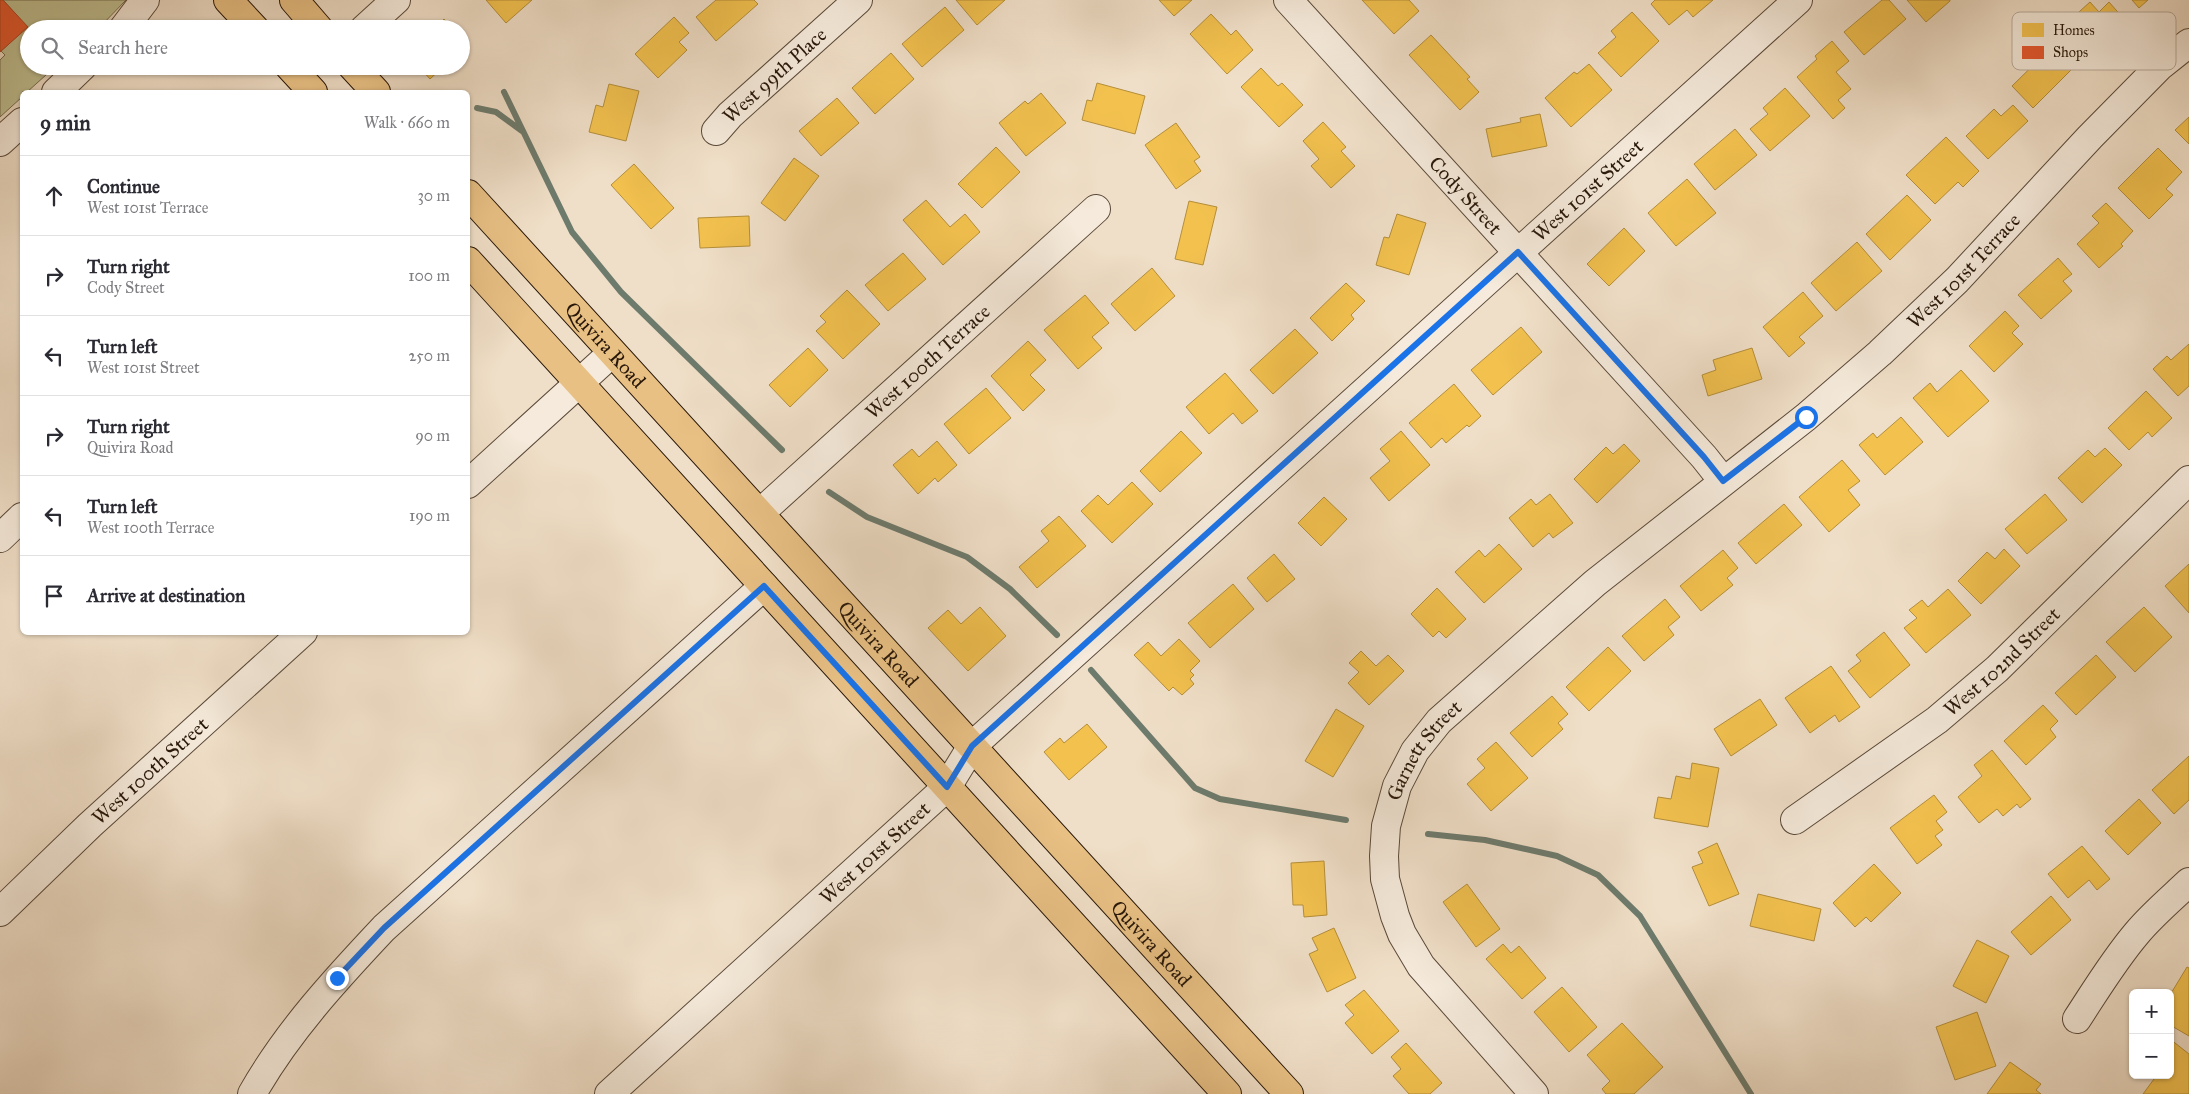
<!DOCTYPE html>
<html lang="en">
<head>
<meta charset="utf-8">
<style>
	:root { --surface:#fff; --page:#f7f7f7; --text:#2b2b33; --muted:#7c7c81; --line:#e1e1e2 }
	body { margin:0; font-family:"IM FELL Great Primer",serif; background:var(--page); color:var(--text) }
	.controls { position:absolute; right:15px; bottom:15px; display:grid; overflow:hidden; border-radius:8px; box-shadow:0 1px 4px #0004 }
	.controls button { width:45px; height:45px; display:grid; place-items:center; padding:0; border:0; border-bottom:1px solid var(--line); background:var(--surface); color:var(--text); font:25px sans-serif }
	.stop { position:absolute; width:15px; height:15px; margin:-11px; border:4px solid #1a73e8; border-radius:50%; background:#fff }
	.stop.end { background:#1a73e8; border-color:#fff; box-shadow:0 1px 5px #0008 }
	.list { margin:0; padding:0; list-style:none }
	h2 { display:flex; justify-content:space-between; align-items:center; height:65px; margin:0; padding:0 20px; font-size:21px }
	h2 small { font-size:16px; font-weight:400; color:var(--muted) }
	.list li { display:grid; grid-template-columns:32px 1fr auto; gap:15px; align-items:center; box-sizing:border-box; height:80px; padding:0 20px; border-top:1px solid var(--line) }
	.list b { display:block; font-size:19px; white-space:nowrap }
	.list p { margin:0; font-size:16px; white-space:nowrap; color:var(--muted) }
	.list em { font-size:16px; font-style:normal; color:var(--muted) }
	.icon { flex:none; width:28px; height:28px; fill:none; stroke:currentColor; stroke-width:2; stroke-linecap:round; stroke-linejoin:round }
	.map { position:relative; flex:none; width:2189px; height:1094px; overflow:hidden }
	.search { position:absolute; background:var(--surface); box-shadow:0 1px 4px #0004; left:20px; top:20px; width:450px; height:55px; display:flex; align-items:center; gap:12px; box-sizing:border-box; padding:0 18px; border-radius:28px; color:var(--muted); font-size:19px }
	.panel { position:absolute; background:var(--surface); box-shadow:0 1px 4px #0004; left:20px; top:90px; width:450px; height:545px; border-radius:8px }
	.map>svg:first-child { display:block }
	.green { fill:#c0c092; stroke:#746c4e }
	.homes { fill:#f2c14e; stroke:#b58e39 }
	.shops { fill:#e4572e; stroke:#ac4423 }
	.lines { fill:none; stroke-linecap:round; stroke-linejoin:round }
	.stream { stroke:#6d7b6d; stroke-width:6 }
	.minor-casing { stroke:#5a4939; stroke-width:30 }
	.major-casing { stroke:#281709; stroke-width:30 }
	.minor { stroke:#f5eadb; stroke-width:28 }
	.major { stroke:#e8c084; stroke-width:28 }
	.route { stroke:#1a73e8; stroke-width:6 }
	.labels { text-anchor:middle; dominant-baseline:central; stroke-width:5; stroke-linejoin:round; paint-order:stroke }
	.street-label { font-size:20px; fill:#281709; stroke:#f5eadb }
	.key { fill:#f5eadb; stroke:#b8ab9c; stroke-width:1 }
	.key-label { font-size:14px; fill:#281709 }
</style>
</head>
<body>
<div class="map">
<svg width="2189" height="1094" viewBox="0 0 2189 1094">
	<rect width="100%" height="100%" fill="#f0dfc8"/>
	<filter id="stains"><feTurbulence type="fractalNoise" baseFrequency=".004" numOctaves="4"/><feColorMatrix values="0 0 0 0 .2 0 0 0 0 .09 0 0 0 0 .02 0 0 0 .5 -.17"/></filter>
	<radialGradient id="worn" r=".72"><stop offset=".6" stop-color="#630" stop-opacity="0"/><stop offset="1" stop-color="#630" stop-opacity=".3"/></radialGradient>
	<path class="green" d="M3,0H126L98,29H29V66H56L27,92H22V97L0,117V60L5,55L1,51L27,27Z"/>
	<path class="homes" d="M486,0H532L506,23Z
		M716,0H754L758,4L716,41L696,17Z
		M956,0H1005L977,25Z
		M1159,0H1192L1174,16Z
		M1362,0H1409L1419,11L1394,34Z
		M1655,0H1713L1693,17L1687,10L1669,25L1651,4Z
		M1882,0H1889L1906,19L1864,55L1844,32Z
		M1907,0H1950V1L1926,22Z
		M2132,0H2148L2139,8Z
		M2090,2L2099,12L2109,2L2124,19L2083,57L2059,30Z
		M945,7L964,30L922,67L902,44Z
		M1632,12L1659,41L1621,77L1598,53L1616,37L1611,31Z
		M1211,14L1231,35L1236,30L1253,50L1227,74L1190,34Z
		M674,17L689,33L679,42L687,50L658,78L635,54Z
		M444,19L453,29H434Z
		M1431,35L1470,77L1467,79L1479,92L1460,110L1409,55Z
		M1832,41L1849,61L1836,72L1851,89L1838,100L1845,108L1833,119L1797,77L1817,59L1815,56Z
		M2053,46L2074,67L2033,108L2012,86Z
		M891,53L914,79L875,114L852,88Z
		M1589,64L1612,90L1571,127L1545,98L1574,72L1577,74Z
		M418,66H444L430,79Z
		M1261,68L1278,86L1282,83L1303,105L1279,127L1241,87Z
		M1097,83L1145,96L1135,134L1082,120L1087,100L1092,101Z
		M609,84L639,91L626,141L589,132L596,105L603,107Z
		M1785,88L1810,116L1770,151L1750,129L1768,114L1763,108Z
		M1041,93L1066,123L1026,156L999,123L1025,101L1028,104Z
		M837,98L859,123L821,156L799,131Z
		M2013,105L2028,121L1988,159L1966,136L1994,109L2001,116Z
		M1540,114L1547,146L1492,157L1486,129L1521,122L1520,118Z
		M2189,117V144L2175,130Z
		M1323,122L1346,147L1341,151L1355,166L1331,188L1311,166L1319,159L1303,141Z
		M1176,123L1200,157L1194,161L1201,171L1176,189L1145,145Z
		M1735,129L1757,155L1715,190L1694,164Z
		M1946,137L1979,171L1963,187L1958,182L1935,204L1906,175Z
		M996,147L1020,172L982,208L958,184Z
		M2158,148L2182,172L2166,189L2173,195L2149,219L2118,188Z
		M794,158L819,176L785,221L761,203Z
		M634,164L674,208L651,229L611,185Z
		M1687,179L1716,213L1676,246L1648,213Z
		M1907,195L1931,220L1890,260L1866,234Z
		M926,200L950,227L965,214L980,232L943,265L903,220Z
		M1189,201L1217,207L1203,265L1175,259Z
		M2106,203L2133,231L2121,244L2123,246L2099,268L2077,244L2099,223L2092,216Z
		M1397,214L1426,223L1409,275L1376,265L1384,237L1389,238Z
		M749,216L750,246L700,248L698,218Z
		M1624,228L1645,251L1609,286L1587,264Z
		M1857,242L1882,271L1836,311L1811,283Z
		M903,253L926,279L888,311L865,285Z
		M2058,258L2072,274L2063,281L2072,291L2041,319L2018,295Z
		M1152,268L1175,296L1135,331L1111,304Z
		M1346,283L1365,301L1351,315L1354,319L1332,341L1310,318Z
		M847,290L880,324L843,359L816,331L826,322L820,316Z
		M1803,292L1823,316L1799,337L1805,343L1789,357L1763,327Z
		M1085,295L1109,323L1092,337L1102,348L1078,369L1044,330Z
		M2005,311L2019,326L2012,333L2023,344L1994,372L1969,346Z
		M1521,327L1542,352L1493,395L1471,370Z
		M1295,329L1318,353L1273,394L1250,370Z
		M1028,341L1046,360L1030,375L1045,390L1023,411L991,376Z
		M2189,344V386L2178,396L2153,369L2167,356L2171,360Z
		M808,348L828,370L790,407L769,385Z
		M1752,348L1762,379L1708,396L1702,375L1716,370L1713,360Z
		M1961,370L1989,401L1948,437L1913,398L1930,383L1937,392Z
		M1225,373L1258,411L1242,424L1233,413L1209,434L1186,407Z
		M1454,384L1481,416L1469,427L1467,425L1446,443L1442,438L1431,448L1409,423Z
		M986,388L1011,418L969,454L944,424Z
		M2146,391L2172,418L2152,437L2148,432L2129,450L2108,428Z
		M1901,417L1923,442L1885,475L1859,445L1873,433L1877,438Z
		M1181,431L1202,453L1160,492L1140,471Z
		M1401,431L1430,465L1389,501L1370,478L1390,461L1380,449Z
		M937,441L957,465L938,482L935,478L918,494L893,465L912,449L919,457Z
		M1624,444L1640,461L1597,503L1574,479L1606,447L1613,454Z
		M2105,448L2122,465L2082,503L2058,478L2088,450L2095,457Z
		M1842,460L1860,481L1848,490L1860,505L1829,532L1799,497Z
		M1132,482L1153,504L1112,543L1081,511L1098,495L1108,505Z
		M1550,494L1573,523L1553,538L1549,533L1533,547L1509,518L1531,499L1536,505Z
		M2045,494L2067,520L2027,554L2005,529Z
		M1324,497L1347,519L1321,546L1298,523Z
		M1784,504L1802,525L1756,564L1738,543Z
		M1059,516L1086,546L1037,588L1019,567L1049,541L1041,531Z
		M1499,544L1522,569L1484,603L1455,572L1479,550L1485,557Z
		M2004,549L2020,566L1981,604L1958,581L1987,552L1995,559Z
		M1723,550L1738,568L1727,578L1733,585L1701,611L1680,586Z
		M1274,554L1295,579L1267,602L1247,578Z
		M2189,564V613L2165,586Z
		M1233,584L1254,609L1210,648L1188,623Z
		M1437,588L1466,619L1446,638L1439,631L1433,637L1411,614Z
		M1948,589L1971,615L1926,653L1904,628L1917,618L1909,610L1922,600L1928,607Z
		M1665,599L1680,617L1668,627L1674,635L1644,661L1622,636Z
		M980,607L1006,636L968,671L928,628L948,610L961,624Z
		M2144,607L2172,637L2135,672L2106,642Z
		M1884,632L1910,665L1870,698L1848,671L1861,661L1856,655Z
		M1179,639L1200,661L1190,671L1194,675L1190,679L1194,684L1182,695L1173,687L1169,691L1134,655L1148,642L1161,656Z
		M1608,647L1631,671L1589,711L1566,687Z
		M1361,651L1376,666L1388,655L1404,671L1369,705L1348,683L1359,672L1349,663Z
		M2096,655L2116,677L2076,715L2055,693Z
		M1831,666L1860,707L1839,722L1835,715L1810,733L1785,698Z
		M1552,696L1568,714L1558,723L1563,729L1532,757L1510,733Z
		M1760,699L1777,725L1731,756L1714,729Z
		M2043,705L2058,721L2050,729L2056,737L2026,765L2004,741Z
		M1336,709L1364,726L1333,777L1305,761Z
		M1087,724L1107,747L1069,780L1044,752L1060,738L1064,743Z
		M1496,742L1528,778L1491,811L1467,784L1485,768L1477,759Z
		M1992,750L2031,799L2020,808L2017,804L2003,816L1997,809L1979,823L1958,797L1982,776L1974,765Z
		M2189,756V800L2174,814L2152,790Z
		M1692,763L1719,768L1708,827L1654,818L1658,797L1671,799L1676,776L1690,779Z
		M1934,795L1947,812L1936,821L1943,830L1935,836L1942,845L1917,864L1890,828Z
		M2139,799L2161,823L2128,855L2105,831Z
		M1717,843L1739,894L1709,906L1692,867L1703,863L1698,852Z
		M2082,846L2110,879L2097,890L2089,880L2068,898L2048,874Z
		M1324,861L1327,915L1304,917L1303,905H1293L1291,863Z
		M1874,864L1901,893L1871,922L1866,917L1855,927L1833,903Z
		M1467,884L1500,929L1476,947L1443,902Z
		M1758,894L1821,909L1814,941L1750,926Z
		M2051,896L2071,920L2031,955L2011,932Z
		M1334,928L1356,978L1327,992L1309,954L1318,950L1312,938Z
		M1977,940L2009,956L1986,1003L1953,986Z
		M1503,944L1511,953L1519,946L1546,978L1522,999L1486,959Z
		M2187,967L2189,968V1036L2170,1025V995Z
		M1562,987L1597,1027L1569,1052L1534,1012Z
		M1364,990L1399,1031L1372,1054L1345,1023L1354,1015L1345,1005Z
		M1977,1012L1996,1066L1955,1080L1936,1027Z
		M1622,1023L1663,1067L1634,1094H1606L1602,1089L1610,1081L1587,1055Z
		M2170,1039L2189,1054V1094H2143L2157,1075H2170Z
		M1406,1043L1442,1083L1430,1094H1409L1393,1076L1401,1069L1391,1057Z
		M2010,1062L2041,1084L2036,1090L2041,1094H1987Z"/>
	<path class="shops" d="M0,0H3L28,27L0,52Z"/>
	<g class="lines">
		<path class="stream" d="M504,92L572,232L621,292L782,450
			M477,108L496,112L522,131
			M829,492L867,517L967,557L1010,589L1057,635
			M1091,670L1195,788L1220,799L1346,820
			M1428,834L1485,840L1557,856L1598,875L1640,916L1751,1094"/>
		<defs>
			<g id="minor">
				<path id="s1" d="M1288,0L1704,457L1723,481"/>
				<path d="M123,29L145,0"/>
				<path d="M364,29L396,0"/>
				<path d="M56,92L83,66"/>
				<path id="s2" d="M716,131L730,115L858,0"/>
				<path d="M0,142L22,122"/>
				<path d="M468,484L612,353"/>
				<path id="s3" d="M760,513L1096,209"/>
				<path d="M0,538L22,517"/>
				<path id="s4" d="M1795,820L1937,720L1997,669L2189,480"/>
				<path id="s5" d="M0,912L90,825L303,632"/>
				<path d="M2077,1019C2096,990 2114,960 2137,933C2152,915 2171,899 2189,882"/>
				<path d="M252,1094C287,1032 336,979 384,928L764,586"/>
				<path id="s6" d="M609,1094L947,787L972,746L1798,0"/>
				<path id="s7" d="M1534,1094L1421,966L1402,934L1395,916L1385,879L1384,856L1386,826L1397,786L1415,751L1439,721L1595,583L1806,417L1880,353L1957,280L2090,137L2160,66L2189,43"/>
			</g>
			<g id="major">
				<path d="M228,0L255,29"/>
				<path d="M294,0L319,29"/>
				<path d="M289,66L313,92"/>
				<path d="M352,66L376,92"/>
				<path id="s8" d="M468,194L1289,1094"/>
				<path d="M468,261L1227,1094"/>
			</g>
		</defs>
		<use href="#minor" class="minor-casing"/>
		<use href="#major" class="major-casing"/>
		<use href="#minor" class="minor"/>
		<use href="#major" class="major"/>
	</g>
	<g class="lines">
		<path class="route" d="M337,978L384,928L764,586L947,787L972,746L1518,252L1704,457L1723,481L1806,417"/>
	</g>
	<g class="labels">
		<g class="street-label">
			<text stroke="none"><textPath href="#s2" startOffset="81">West 99th Place</textPath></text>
			<text stroke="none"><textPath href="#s6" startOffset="1334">West 101st Street</textPath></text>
			<text stroke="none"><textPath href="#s1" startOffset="264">Cody Street</textPath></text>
			<text stroke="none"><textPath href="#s7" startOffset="1130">West 101st Terrace</textPath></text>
			<text stroke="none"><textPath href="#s8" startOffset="204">Quivira Road</textPath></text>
			<text stroke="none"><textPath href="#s3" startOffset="226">West 100th Terrace</textPath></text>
			<text stroke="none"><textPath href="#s8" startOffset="609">Quivira Road</textPath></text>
			<text stroke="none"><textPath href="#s4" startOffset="261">West 102nd Street</textPath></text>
			<text stroke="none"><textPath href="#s7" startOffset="405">Garnett Street</textPath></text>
			<text stroke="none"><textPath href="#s5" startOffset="206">West 100th Street</textPath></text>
			<text stroke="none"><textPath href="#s6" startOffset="359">West 101st Street</textPath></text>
			<text stroke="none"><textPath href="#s8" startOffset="1014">Quivira Road</textPath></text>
		</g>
	</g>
	<rect x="2012" y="12" width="164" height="58" rx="8" class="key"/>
	<rect x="2022" y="23" width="22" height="14" fill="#f2c14e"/>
	<rect x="2022" y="46" width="22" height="13" fill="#e4572e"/>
	<g class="key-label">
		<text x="2053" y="35">Homes</text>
		<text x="2053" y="57">Shops</text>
	</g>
	<rect width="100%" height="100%" filter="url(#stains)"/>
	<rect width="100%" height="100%" fill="url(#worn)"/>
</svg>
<div class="controls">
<button>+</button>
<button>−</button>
</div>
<div class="stop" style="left:1806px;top:417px"></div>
<div class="stop end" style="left:337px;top:978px"></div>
<div class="search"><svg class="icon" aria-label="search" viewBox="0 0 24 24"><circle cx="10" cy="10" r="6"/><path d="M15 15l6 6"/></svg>Search here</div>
<section class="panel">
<h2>9 min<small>Walk · 660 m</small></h2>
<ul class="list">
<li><svg class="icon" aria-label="ahead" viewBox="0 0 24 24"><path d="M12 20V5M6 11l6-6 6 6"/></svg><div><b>Continue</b><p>West 101st Terrace</p></div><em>30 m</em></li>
<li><svg class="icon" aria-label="right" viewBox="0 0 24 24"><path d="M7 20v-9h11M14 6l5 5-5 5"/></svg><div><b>Turn right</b><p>Cody Street</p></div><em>100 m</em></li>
<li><svg class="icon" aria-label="left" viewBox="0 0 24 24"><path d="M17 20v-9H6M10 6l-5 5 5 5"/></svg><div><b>Turn left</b><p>West 101st Street</p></div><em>250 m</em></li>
<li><svg class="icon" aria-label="right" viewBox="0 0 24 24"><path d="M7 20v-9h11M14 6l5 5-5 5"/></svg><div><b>Turn right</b><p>Quivira Road</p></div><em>90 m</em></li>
<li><svg class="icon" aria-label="left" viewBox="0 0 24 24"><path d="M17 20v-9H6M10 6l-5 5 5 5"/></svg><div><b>Turn left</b><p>West 100th Terrace</p></div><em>190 m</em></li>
<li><svg class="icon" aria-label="arrive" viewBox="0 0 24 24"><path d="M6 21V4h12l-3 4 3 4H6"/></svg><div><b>Arrive at destination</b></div></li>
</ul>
</section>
</div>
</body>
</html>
